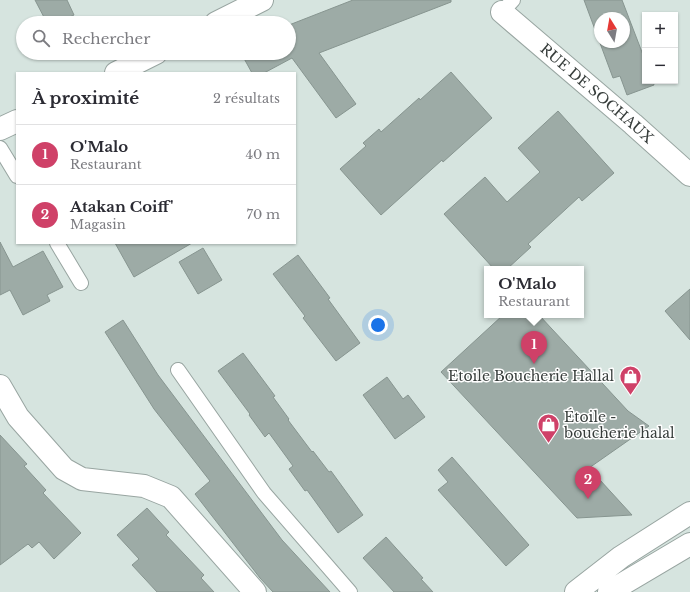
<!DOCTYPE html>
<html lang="fr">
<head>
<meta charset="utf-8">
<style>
	:root { --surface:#fff; --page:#f7f7f7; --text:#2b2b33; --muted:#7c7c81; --line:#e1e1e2; --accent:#cf4168 }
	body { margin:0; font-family:"Libre Baskerville",serif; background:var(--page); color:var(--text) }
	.controls { position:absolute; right:12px; top:12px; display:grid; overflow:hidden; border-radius:0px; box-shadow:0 1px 3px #0004 }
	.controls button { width:36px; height:36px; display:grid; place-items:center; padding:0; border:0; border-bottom:1px solid var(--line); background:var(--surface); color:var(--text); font:20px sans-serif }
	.compass { position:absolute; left:594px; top:12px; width:36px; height:36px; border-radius:50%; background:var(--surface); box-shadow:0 1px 3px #0004; rotate:349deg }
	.you { position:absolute; left:378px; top:325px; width:14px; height:14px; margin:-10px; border:3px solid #fff; border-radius:50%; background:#1a73e8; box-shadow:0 0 0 6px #1a73e833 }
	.badge { display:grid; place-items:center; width:26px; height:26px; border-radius:50%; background:var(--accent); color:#fff; font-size:13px; font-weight:700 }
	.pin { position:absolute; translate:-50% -33px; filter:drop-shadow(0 1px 2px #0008) }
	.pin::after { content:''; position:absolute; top:21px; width:14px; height:12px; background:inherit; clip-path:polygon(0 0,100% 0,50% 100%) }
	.popup { position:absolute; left:484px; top:266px; width:100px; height:52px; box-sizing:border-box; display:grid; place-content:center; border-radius:0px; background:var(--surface); filter:drop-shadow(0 1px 3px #0005); font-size:13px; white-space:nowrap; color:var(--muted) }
	.popup b { font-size:15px; color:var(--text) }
	.popup::after { content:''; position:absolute; left:50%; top:100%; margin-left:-8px; border:8px solid transparent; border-top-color:var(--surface) }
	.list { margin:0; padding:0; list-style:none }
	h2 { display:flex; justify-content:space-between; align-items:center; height:52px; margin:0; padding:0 16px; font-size:17px }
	h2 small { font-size:13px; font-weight:400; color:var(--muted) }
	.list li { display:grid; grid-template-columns:26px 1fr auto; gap:12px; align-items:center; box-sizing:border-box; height:60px; padding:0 16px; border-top:1px solid var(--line) }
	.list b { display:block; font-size:15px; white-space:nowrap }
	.list p { margin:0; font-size:13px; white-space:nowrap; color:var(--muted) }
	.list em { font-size:13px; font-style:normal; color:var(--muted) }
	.icon { flex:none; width:22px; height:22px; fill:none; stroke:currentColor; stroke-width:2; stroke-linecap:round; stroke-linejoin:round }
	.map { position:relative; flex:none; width:690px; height:592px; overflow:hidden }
	.search { position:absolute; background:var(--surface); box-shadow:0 1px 3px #0004; left:16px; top:16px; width:280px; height:44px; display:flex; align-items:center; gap:10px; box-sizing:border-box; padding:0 14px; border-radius:22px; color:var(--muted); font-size:15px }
	.panel { position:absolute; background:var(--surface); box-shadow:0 1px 3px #0004; left:16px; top:72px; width:280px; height:172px; border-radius:0px }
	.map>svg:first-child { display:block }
	.building { fill:#9daba6; stroke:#879590; fill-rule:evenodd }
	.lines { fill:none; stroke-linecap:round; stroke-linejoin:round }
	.lane-casing { stroke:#98a5a1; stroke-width:16 }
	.street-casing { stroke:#98a5a1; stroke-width:24 }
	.secondary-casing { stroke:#98a5a1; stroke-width:24 }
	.primary-casing { stroke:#98a5a1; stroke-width:24 }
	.lane { stroke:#fff; stroke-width:14 }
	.street { stroke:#fff; stroke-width:22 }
	.secondary { stroke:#fff; stroke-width:22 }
	.primary { stroke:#fff; stroke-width:22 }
	.labels { text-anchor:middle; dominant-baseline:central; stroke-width:3; stroke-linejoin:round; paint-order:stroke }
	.street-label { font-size:14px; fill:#383e3c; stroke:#fff }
	.poi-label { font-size:14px; fill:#383e3c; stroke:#fff; text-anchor:end }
</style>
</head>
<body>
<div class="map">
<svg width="690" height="592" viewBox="0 0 690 592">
	<rect width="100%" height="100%" fill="#d6e4df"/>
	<path class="building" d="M35,0H67L74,15L57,23H47Z
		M353,0H451V2L319,53L356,104L336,118L292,58L264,73H252L241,53H289V25Z
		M584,0H622L645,60V81H653L654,85L627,95L620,76L613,78ZM600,18H624V42H600Z
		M451,72L492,118L443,162L442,160L381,215L340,169L366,146L363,143L379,129L381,132L419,98L420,100Z
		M558,111L614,173L582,201L579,197L528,244L531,247L507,269H494L444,214L485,177L507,202L540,172L518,148Z
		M0,242L13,267L43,251L63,287L47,295L50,301L23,315L10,290L0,295Z
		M115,243H192L134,277Z
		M203,248L222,280L198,294L179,262Z
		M298,255L330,298L328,299L360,343L336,361L303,318L305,316L273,274Z
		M690,289V340L665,311Z
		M503,315H539L628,411L649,426L589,468L632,515L577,518L441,372Z
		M123,320L158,375L282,540L330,592H273L260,578L195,494L210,481L154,409L105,332Z
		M243,353L275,396L273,397L289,419L288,420L312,452L313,451L329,472L331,471L363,515L338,533L307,490L305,491L289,469L293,466L269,433L265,437L249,415L250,414L218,371Z
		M387,377L403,399L408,395L425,417L395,439L363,395Z
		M0,435L27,464L24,466L46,490L43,493L81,533L54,559L39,542L32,548L28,544L0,565Z
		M452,457L529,545L506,566L438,490L448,482L438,470Z
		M147,508L169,532L166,535L204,575L201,578L214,592H157L132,565L139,559L117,535Z
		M386,537L423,578L421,579L433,592H394L363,558Z"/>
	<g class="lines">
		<defs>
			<path id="lane" d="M502,12L513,0
				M0,148L17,176
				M57,243L81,283
				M178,370L264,493L350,592"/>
			<g id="street">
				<path id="s1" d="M502,12L633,124L690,175"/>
				<path d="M0,386L18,417L64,469L82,479L144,486L171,497L255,592"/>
			</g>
			<path id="secondary" d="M576,592L621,557L690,513
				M609,592L690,544"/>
			<path id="primary" d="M216,23L262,0
				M116,73L156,53
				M0,129L17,121"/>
		</defs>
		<use href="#lane" class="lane-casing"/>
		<use href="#street" class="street-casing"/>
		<use href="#secondary" class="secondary-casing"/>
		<use href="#primary" class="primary-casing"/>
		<use href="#lane" class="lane"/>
		<use href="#street" class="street"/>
		<use href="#secondary" class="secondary"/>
		<use href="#primary" class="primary"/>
	</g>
	<defs>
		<symbol id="shop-pin" viewBox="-11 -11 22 30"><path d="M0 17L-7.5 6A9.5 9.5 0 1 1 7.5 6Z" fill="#cf4168" stroke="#fff"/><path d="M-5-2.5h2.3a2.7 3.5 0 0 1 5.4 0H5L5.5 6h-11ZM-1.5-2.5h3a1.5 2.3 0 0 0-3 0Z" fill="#fff"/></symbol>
	</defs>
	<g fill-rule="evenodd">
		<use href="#shop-pin" x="618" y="364" width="25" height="34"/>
		<use href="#shop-pin" x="536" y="412" width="25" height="34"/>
	</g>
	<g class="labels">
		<g class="street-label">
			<text stroke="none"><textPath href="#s1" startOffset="125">RUE DE SOCHAUX</textPath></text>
		</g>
		<g class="poi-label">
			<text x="614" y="376">Etoile Boucherie Hallal</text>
			<text x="564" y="417" text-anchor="start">Étoile -<tspan x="564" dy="16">boucherie halal</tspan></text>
		</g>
	</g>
</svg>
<div class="controls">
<button>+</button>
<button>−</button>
</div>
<svg class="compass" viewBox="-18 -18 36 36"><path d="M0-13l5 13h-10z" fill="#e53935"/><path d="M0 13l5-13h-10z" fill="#7c7c81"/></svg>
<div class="you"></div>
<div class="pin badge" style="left:534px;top:364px">1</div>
<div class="popup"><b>O'Malo</b>Restaurant</div>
<div class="pin badge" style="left:588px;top:499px">2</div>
<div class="search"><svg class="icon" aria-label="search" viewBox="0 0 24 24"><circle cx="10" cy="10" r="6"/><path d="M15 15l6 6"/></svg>Rechercher</div>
<section class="panel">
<h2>À proximité<small>2 résultats</small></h2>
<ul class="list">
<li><span class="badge">1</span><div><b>O'Malo</b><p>Restaurant</p></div><em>40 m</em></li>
<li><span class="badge">2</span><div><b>Atakan Coiff'</b><p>Magasin</p></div><em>70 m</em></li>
</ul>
</section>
</div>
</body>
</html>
